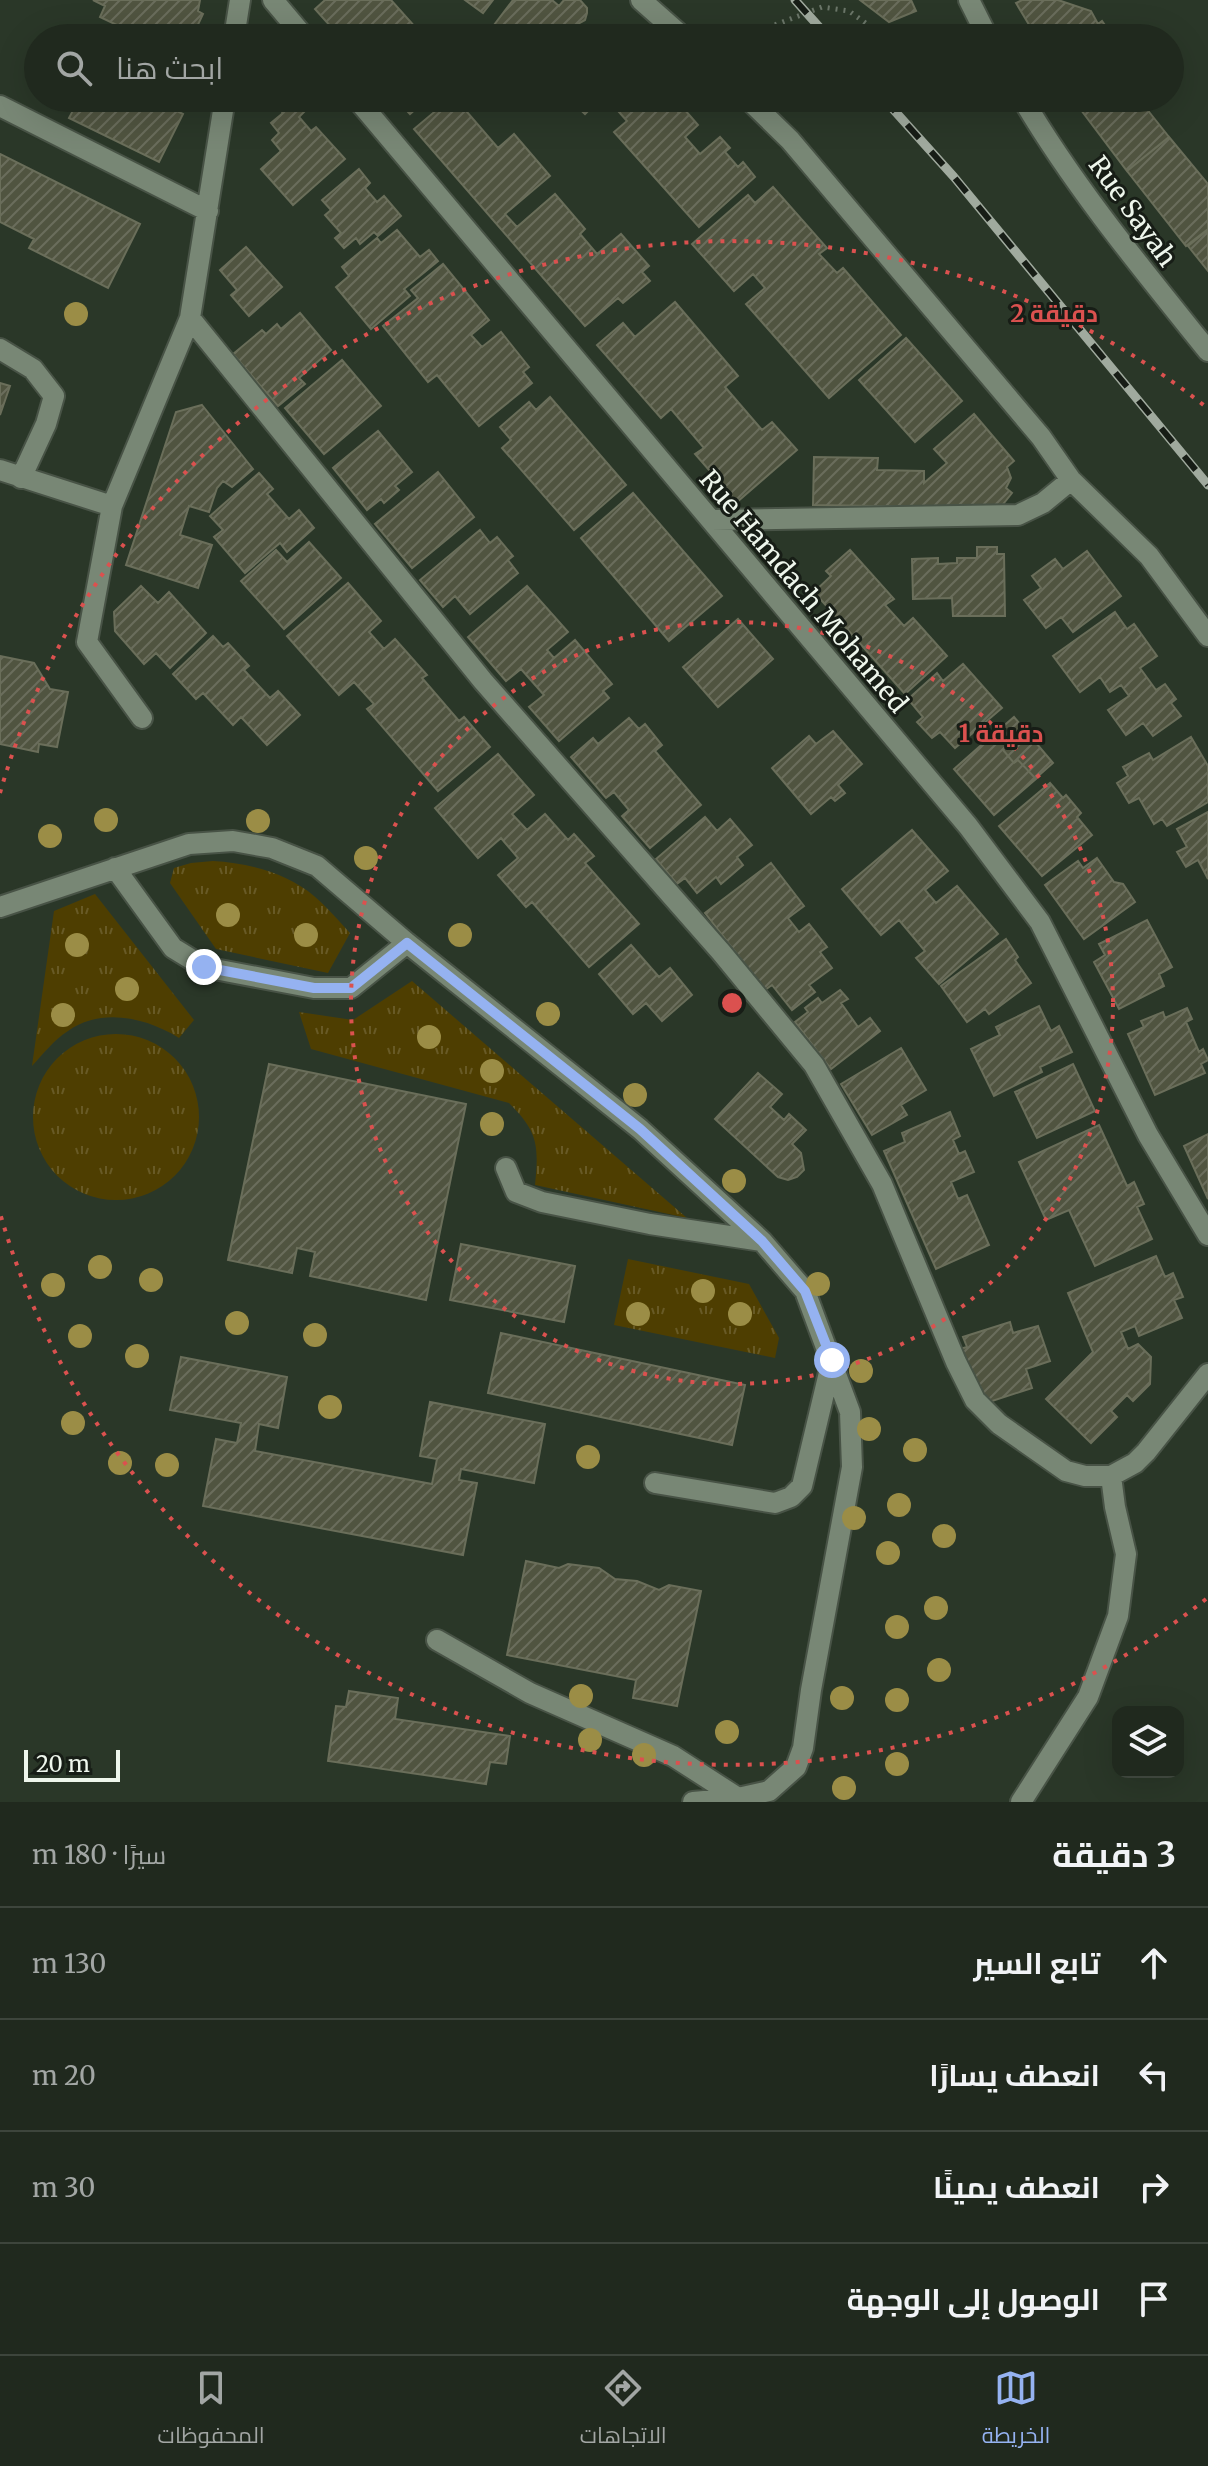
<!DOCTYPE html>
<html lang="ar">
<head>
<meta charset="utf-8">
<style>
	:root { --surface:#20291e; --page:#283127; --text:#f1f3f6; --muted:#a2a6a4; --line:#3d453c; --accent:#95b2f1 }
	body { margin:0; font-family:Merriweather,Cairo,serif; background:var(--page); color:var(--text); direction:rtl }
	.controls { position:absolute; right:24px; bottom:24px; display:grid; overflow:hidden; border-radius:16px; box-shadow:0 8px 32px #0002 }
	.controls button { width:72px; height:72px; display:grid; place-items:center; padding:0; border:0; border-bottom:2px solid var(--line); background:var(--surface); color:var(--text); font:40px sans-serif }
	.scale { position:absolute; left:24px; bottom:20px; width:96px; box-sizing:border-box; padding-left:8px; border:4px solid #eef6ec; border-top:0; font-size:22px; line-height:28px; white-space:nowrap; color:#eef6ec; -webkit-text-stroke:6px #171d16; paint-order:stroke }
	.stop { position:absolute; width:24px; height:24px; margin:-18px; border:6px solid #95b2f1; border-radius:50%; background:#fff }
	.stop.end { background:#95b2f1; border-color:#fff; box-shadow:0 2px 8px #0008 }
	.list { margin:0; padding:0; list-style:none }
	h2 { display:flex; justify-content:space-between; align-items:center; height:104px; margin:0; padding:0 32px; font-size:34px }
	h2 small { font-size:26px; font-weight:400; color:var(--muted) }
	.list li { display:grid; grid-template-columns:52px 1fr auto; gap:24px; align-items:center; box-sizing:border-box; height:112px; padding:0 32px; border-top:2px solid var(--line) }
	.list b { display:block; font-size:30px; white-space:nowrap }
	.list em { font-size:26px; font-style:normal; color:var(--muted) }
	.icon { flex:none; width:44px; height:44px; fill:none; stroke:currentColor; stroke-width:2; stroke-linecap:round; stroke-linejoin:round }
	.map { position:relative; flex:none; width:1208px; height:1802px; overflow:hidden; direction:ltr }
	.search { position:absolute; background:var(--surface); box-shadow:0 8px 32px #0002; left:24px; right:24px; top:24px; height:88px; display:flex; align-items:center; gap:20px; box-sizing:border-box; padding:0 28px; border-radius:44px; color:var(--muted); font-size:30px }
	.sheet { height:552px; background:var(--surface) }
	nav { display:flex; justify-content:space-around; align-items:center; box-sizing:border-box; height:112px; border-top:2px solid var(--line); background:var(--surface); font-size:22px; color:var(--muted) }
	nav a { display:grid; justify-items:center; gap:4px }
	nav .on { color:var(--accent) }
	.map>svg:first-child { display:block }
	.grass { fill:url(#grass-tufts) }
	.building { fill:url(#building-hatch); stroke:#6a6e5a; stroke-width:2 }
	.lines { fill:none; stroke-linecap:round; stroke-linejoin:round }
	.minor-casing { stroke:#485346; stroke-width:24 }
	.path { stroke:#6b7669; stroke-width:5; stroke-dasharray:2 6; stroke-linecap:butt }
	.minor { stroke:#788775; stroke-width:20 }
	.rail-casing { stroke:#a0aa9e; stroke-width:9 }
	.rail { stroke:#171d16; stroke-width:6; stroke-dasharray:18; stroke-linecap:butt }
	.tree { fill:#9b8d46 }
	.route { stroke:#95b2f1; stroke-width:10 }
	.ring { fill:none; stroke:#db514f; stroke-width:4; stroke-dasharray:4 8 }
	.labels { text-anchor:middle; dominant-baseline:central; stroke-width:6; stroke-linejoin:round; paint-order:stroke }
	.street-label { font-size:26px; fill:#eef6ec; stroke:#171d16 }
	.centre { fill:#db514f; stroke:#171d16; stroke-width:4 }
	.ring-label { font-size:24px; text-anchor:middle; font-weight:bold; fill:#db514f; stroke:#171d16; stroke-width:6; stroke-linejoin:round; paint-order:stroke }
</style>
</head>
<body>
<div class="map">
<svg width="1208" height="1802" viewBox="0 0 1208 1802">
	<defs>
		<pattern id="grass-tufts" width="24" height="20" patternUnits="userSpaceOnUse" patternTransform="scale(2)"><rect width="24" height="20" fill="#4e3e01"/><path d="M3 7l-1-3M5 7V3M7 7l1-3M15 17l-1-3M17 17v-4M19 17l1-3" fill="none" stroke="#685a26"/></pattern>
		<pattern id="building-hatch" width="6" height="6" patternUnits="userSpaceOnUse" patternTransform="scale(2)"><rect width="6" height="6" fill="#505440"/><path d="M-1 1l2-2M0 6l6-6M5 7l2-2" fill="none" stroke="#6a6d5c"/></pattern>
	</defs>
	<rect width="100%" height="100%" fill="#2a3728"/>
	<path class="grass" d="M213,861C248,863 287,873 314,896C327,907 339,921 350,933L328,973L216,949L170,883L174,868L191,863Z
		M95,894L194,1020L179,1038C147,1018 102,1007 68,1031C54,1040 43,1054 32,1066L54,911Z
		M412,981L687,1218L535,1185C539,1145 538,1132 509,1103L311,1049L299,1012L353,1020Z
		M33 1117a83 83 0 1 1 166 0a83 83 0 1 1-166 0Z
		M628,1259L749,1284L779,1338L775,1358L614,1325Z"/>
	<path class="building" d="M93,0H200L198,11L203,14L195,31L199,32L197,38H144L100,17L105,6Z
		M325,0H391L425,38H341L315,9Z
		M465,0H493L483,13Z
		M513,0H552L559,6L564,0H580L587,8V13L585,20L574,26L564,38H486L485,37Z
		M860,0H911L916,11L889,22Z
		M1022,0H1058L1091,11L1098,24L1102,21L1114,38H1037L1016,3Z
		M593,27L605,38H583Z
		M66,98H151L183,114L159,162L69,118L77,103Z
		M288,98H292L305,111L299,117L311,131L316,127L345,159L293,205L261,169L281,151L272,140L279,133L271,123L283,113L278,107Z
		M395,98H428L410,114Z
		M451,98H455L498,148L514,134L550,176L505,214L517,227L555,194L585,229L580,234L597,254L621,234L649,266L642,272L650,281L623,303L618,298L585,326L414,129Z
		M568,98H620L609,110L599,100L585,114Z
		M635,98H643L649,105L657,98H665L679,113L684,109L698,125L685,137L700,154L720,137L730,148L725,152L738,167L743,162L755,177L699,227L614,132L627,121L619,112Z
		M1072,98H1148L1142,103L1169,137L1127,171Z
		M1169,137L1208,184V229L1186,246L1127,171Z
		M0,154L140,224L108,288L29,248L34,239L0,222Z
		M359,169L370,183L365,188L377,202L384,196L401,216L378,236L374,232L360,244L356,238L344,248L335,238L341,233L325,215L331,210L322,200Z
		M773,187L827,248L819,254L837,273L843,268L901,335L829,398L746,304L765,288L753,274L734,291L692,244L748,195L755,203Z
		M397,230L420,257L429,250L438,261L404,289L410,296L371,329L336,287L349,276L342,267L377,238L381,243Z
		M1208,230V271L1188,246Z
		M246,247L282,287L249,316L231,295L237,290L220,270Z
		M443,264L489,320L471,335L482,347L501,332L529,367L523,372L532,383L479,426L437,375L428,382L383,326L418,298L411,290Z
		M675,302L738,376L725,387L762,430L772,422L797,450L737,502L695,454L704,448L671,409L661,418L597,345L623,323L635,337Z
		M300,313L331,350L299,378L305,384L278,406L233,354L262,330L266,334L277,324L281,329Z
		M906,338L962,401L915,442L859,380Z
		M342,360L381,406L324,454L285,408Z
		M0,383L10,386L0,415Z
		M550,397L626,485L574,530L502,448L511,440L500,427L529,402L536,410Z
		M202,405L253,469L232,487L223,481L217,488L209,512L189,506L180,535L212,545L198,588L126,565L176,412Z
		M974,414L1014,461L1007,467L1011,478L1006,488L1012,493L1000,508L813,505L814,457L878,458L877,470L924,471V483L947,463L934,449Z
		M378,431L412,472L395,486L399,490L384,503L381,499L367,510L333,468Z
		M438,472L474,517L412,568L375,524Z
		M259,473L273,489L267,494L289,519L299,510L314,528L287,552L280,543L245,573L214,537L223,530L210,516Z
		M633,493L722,596L669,641L581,538Z
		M480,530L490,543L497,537L513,556L508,560L518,573L470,614L455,596L443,607L420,580Z
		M309,542L341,578L284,629L241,581L276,550L287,562Z
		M977,547H997V554H1004L1005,616H953L952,598L913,599L912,559L938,558V564L957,563V558H977Z
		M850,550L894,599L885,605L904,626L913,618L947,656L905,694L814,592L831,576L826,571Z
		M1087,551L1121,596L1073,632L1061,617L1046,628L1024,600L1041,588L1032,576L1055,559L1063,569Z
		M348,583L381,621L369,632L384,649L395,639L427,675L422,678L459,721L464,717L490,747L438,791L367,709L374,704L354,682L339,695L287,636Z
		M141,586L158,603L169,592L206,633L170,668L156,653L144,664L115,631L114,612Z
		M527,586L568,632L547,650L554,658L575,640L612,684L603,691L609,698L559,741L529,707L544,695L521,669L506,681L468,637Z
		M1115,612L1127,629L1134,624L1157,656L1140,668L1156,690L1165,684L1176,699L1171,703L1181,716L1153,736L1143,723L1126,735L1108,710L1129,696L1121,685L1110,692L1100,677L1080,692L1053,656Z
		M738,619L773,659L718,707L683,667Z
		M213,636L223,647L228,643L249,666L244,670L270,698L278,691L300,715L267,745L241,717L233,725L203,693L196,699L173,674Z
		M0,656L34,663L50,689L68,692L57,747L39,744L38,752L0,744Z
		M963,664L1002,708L955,748L940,732L932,738L917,722L923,717L908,699L937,673L943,681Z
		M1014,717L1053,763L994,815L954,769Z
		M629,718L639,729L645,724L662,745L655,751L701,805L650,848L622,816L629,810L614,792L606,798L571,757L593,738L598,744Z
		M833,731L862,764L838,785L845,793L835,801L831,797L811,814L772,768L809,736L816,744Z
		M995,733L1007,746L1003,750L1014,763L1018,760L1036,779L994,815L954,769Z
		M1191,737L1208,766V802L1167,826L1162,819L1154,824L1139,798L1129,803L1117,783L1128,776L1123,767L1149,753L1153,760Z
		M498,754L534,795L512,814L527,830L545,814L568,840L574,834L594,856L585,863L639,924L589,967L532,902L526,907L498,875L518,858L501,838L478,858L435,808Z
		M1050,783L1063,798L1066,795L1081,813L1077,817L1092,835L1042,876L999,826Z
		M1208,812V879L1198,860L1186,867L1177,852L1187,847L1177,829Z
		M705,817L717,831L730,819L752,845L737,857L743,865L721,884L716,877L697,893L685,878L677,884L656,859Z
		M912,830L948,871L925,890L936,903L957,886L998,934L939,984L916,958L925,951L899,920L881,935L842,889Z
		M1097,858L1114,882L1123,884L1135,902L1084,939L1045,885L1078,861L1083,868Z
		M771,863L804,906L788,918L799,932L809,924L827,947L820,952L832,968L809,985L815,992L792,1010L772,985L765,990L705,913Z
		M1147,920L1172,967L1159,974L1164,986L1119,1009L1094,962L1105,955L1099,944Z
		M1006,939L1018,957L1015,960L1031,983L989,1014L985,1009L967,1022L941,986Z
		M631,945L659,977L670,968L692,995L662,1021L646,1003L633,1014L599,974Z
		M840,990L848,999L841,1003L858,1027L870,1018L880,1031L831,1069L795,1022L808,1012L805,1008L818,998L822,1003Z
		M1039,1006L1051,1031L1059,1026L1072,1052L1040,1067L1042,1072L994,1096L971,1049L1000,1035L996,1027Z
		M1187,1008L1192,1019L1186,1022L1199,1052L1203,1049L1208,1060L1201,1064L1205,1073L1155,1095L1128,1034L1144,1027L1141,1021L1163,1012L1165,1018Z
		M901,1048L926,1090L901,1105L907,1115L872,1135L841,1084Z
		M269,1064L466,1104L426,1300L310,1276L315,1252L297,1248L292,1273L228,1260Z
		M1073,1064L1095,1111L1037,1138L1015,1092Z
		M758,1073L782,1094L770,1107L784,1120L789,1114L806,1130L792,1144L801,1153L804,1170L797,1177L788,1180L778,1177L715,1119Z
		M950,1112L960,1136L953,1140L959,1154L965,1151L974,1172L951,1182L958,1199L967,1195L989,1245L936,1269L884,1151L905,1142L902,1133Z
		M1099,1125L1127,1186L1134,1182L1144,1204L1137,1207L1152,1239L1095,1266L1069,1210L1046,1220L1019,1162Z
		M1208,1134V1199L1184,1146Z
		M461,1244L575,1266L564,1322L450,1300Z
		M1156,1256L1165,1277L1173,1273L1183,1297L1174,1300L1182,1318L1139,1336L1135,1326L1121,1332L1128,1349L1138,1344L1151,1357L1150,1384L1133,1401L1127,1395L1111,1411L1117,1417L1091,1443L1046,1399L1093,1352L1068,1293Z
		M1010,1322L1013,1333L1038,1326L1050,1361L1026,1369L1032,1388L986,1403L980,1386L973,1388L960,1349L967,1347L963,1337Z
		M501,1333L745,1385L732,1445L488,1393Z
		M181,1357L287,1377L278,1428L259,1424L255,1451L432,1484L437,1459L420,1456L430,1402L545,1424L534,1483L461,1469L459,1480L477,1483L463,1555L203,1506L216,1439L237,1443L241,1423L170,1410Z
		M526,1561L559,1568L568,1564L599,1568L615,1579L637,1581L659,1590L669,1585L701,1591L677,1706L633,1698L636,1680L507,1655Z
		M349,1691L398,1698L395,1719L510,1736L506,1764L490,1762L486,1784L328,1761L336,1706L346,1707Z"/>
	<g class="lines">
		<defs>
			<path id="minor" d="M273,0L305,38
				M641,0L684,38
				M969,0L988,38
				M234,38L240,0
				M225,98L190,318L483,681L721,952L814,1065L882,1184L956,1362L975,1400L999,1424L1066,1471L1085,1476H1111L1135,1463L1146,1452L1208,1374
				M356,98L968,826L1040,922L1148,1135L1208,1235
				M747,98L790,140L1041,437L1071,480L1149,556L1208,636
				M1022,98C1075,188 1143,270 1208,351
				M0,106L208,211
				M0,349L33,369L54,396L46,424L21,478
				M0,470L112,506
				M711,520L1018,515L1043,503L1071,480
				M142,718L87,642L112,506L190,318
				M115,868L173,948L204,967L314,988H351L407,943
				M0,907L189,844L233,841L272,848L317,866L407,943L640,1129L762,1241L805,1291L850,1412L852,1467L811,1690L803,1748L796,1767L769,1791L738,1798L693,1802
				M506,1168L516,1192L542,1202L650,1224L762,1241
				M655,1483L775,1503L791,1497L802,1486L832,1360
				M437,1640L530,1693L673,1756L738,1798
				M1021,1802L1088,1697L1118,1616L1126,1554L1115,1507L1111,1476"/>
		</defs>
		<use href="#minor" class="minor-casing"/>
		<path class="path" d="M704,28L743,32L772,26L822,7L849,11L886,38"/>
		<use href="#minor" class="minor"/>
		<defs>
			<path id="rail" d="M795,0L829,38
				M883,98L954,177L1208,485"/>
		</defs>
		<use href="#rail" class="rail-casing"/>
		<use href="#rail" class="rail"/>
	</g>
	<g class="tree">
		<circle cx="76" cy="314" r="12"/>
		<circle cx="106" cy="820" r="12"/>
		<circle cx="258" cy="821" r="12"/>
		<circle cx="50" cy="836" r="12"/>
		<circle cx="366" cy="858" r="12"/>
		<circle cx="228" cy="915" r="12"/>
		<circle cx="306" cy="935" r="12"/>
		<circle cx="460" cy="935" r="12"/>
		<circle cx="77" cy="945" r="12"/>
		<circle cx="127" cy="989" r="12"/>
		<circle cx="548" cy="1014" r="12"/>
		<circle cx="63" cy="1015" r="12"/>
		<circle cx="429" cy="1037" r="12"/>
		<circle cx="492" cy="1071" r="12"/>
		<circle cx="635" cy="1095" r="12"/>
		<circle cx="492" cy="1124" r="12"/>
		<circle cx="734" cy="1181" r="12"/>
		<circle cx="100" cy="1267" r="12"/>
		<circle cx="151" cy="1280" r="12"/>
		<circle cx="818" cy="1284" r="12"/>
		<circle cx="53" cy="1285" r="12"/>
		<circle cx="703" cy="1291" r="12"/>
		<circle cx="638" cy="1314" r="12"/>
		<circle cx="740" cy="1314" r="12"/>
		<circle cx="237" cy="1323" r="12"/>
		<circle cx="315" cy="1335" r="12"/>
		<circle cx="80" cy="1336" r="12"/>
		<circle cx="137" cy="1356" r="12"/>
		<circle cx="861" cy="1371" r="12"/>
		<circle cx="330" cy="1407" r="12"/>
		<circle cx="73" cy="1423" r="12"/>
		<circle cx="869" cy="1429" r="12"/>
		<circle cx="915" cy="1450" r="12"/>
		<circle cx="588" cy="1457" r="12"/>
		<circle cx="120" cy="1463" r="12"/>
		<circle cx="167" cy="1465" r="12"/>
		<circle cx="899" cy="1505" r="12"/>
		<circle cx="854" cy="1518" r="12"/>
		<circle cx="944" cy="1536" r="12"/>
		<circle cx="888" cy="1553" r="12"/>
		<circle cx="936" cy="1608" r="12"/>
		<circle cx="897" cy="1627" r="12"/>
		<circle cx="939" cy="1670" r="12"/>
		<circle cx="581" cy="1696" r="12"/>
		<circle cx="842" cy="1698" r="12"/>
		<circle cx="897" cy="1700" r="12"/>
		<circle cx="727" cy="1732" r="12"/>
		<circle cx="590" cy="1740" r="12"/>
		<circle cx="644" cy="1755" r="12"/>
		<circle cx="897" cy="1764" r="12"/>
		<circle cx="844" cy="1788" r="12"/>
	</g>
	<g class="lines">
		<path class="route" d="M204,967L314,988H351L407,943L640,1129L762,1241L805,1291L832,1360"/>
	</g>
	<g class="ring">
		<circle cx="732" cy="1003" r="381"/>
		<path d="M1206 1599A761 761 0 0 1 0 1213M0 793A761 761 0 0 1 1206 407"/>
	</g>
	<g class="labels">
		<g class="street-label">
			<text transform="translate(1133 211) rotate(54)">Rue Sayah</text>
			<text transform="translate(804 591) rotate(50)">Rue Hamdach Mohamed</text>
		</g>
	</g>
	<circle cx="732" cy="1003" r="12" class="centre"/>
	<g class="ring-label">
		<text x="1054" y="322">2 دقيقة</text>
		<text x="1001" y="742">1 دقيقة</text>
	</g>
</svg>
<div class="controls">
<button><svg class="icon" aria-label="layers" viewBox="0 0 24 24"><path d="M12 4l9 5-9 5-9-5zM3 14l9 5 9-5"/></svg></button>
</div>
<div class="scale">20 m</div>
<div class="stop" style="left:832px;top:1360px"></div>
<div class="stop end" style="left:204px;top:967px"></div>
<div class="search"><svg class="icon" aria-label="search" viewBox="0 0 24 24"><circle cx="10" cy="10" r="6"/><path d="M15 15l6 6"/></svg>ابحث هنا</div>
</div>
<section class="sheet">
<h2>3 دقيقة<small>سيرًا · 180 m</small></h2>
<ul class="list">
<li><svg class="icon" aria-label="ahead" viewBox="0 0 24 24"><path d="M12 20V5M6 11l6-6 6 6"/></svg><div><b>تابع السير</b></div><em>130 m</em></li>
<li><svg class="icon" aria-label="left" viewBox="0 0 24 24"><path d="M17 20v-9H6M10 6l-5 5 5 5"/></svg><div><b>انعطف يسارًا</b></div><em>20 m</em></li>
<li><svg class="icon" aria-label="right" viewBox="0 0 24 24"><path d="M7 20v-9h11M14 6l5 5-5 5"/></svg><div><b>انعطف يمينًا</b></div><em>30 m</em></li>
<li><svg class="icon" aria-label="arrive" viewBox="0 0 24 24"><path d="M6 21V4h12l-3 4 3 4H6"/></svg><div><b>الوصول إلى الوجهة</b></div></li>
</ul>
</section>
<nav>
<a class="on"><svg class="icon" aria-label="map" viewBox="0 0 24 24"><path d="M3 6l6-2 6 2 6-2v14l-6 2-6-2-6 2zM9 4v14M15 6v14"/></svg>الخريطة</a>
<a><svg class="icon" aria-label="directions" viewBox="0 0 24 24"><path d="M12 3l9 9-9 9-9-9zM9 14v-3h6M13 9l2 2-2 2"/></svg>الاتجاهات</a>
<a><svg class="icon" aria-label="saved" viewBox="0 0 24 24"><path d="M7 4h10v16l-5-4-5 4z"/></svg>المحفوظات</a>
</nav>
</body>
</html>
